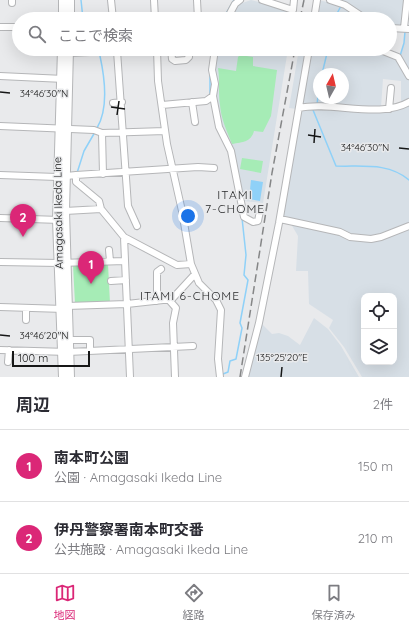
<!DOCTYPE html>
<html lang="ja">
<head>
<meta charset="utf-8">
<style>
	:root { --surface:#fff; --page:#f2f2f3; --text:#2b2b33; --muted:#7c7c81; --line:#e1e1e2; --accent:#db2777 }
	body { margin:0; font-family:Quicksand,"Noto Sans JP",sans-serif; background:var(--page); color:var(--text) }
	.controls { position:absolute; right:12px; bottom:12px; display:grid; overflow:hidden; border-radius:8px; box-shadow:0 4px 16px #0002 }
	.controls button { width:36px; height:36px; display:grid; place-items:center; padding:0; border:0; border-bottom:1px solid var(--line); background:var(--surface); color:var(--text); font:20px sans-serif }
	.compass { position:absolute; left:313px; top:68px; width:36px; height:36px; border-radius:50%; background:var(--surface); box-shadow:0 4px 16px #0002; rotate:8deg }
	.scale { position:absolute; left:12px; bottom:10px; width:78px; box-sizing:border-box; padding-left:4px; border:2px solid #161717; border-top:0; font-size:11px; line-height:14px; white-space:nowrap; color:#161717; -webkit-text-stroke:3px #e9eaec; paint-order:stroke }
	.you { position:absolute; left:188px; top:216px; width:14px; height:14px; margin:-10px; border:3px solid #fff; border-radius:50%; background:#1a73e8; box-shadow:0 0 0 6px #1a73e833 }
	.badge { display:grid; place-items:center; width:26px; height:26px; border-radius:50%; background:var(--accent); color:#fff; font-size:13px; font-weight:700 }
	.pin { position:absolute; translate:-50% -33px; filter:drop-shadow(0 1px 2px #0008) }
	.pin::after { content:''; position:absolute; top:21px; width:14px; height:12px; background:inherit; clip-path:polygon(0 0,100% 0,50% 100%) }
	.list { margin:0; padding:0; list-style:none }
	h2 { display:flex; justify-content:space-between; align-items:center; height:52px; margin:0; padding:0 16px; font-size:17px }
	h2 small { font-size:13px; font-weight:400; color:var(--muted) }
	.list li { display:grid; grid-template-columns:26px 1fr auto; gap:12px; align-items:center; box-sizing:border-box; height:72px; padding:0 16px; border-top:1px solid var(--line) }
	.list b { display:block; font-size:15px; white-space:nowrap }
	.list p { margin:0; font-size:13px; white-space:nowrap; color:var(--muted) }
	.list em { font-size:13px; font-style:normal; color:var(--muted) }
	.icon { flex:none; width:22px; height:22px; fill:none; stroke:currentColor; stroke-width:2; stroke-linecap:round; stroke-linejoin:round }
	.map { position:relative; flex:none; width:409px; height:377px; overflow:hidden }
	.search { position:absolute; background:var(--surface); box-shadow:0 4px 16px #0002; left:12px; right:12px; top:12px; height:44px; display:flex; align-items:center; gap:10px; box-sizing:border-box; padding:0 14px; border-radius:22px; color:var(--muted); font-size:15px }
	.sheet { height:196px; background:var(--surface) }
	nav { display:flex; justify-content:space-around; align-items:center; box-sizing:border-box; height:56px; border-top:1px solid var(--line); background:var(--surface); font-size:11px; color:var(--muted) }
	nav a { display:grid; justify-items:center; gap:2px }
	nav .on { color:var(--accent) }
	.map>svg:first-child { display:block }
	.built { fill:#d7dfe6; fill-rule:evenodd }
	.green { fill:#a6ecb6 }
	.water { fill:#8fd1f8 }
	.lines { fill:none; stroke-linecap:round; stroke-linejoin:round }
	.stream { stroke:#8fd1f8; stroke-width:1.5 }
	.minor-casing { stroke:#b5b6b8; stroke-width:8 }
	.major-casing { stroke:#b5b6b8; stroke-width:10 }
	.minor { stroke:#fff; stroke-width:6 }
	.major { stroke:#fff; stroke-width:8 }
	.rail { stroke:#858687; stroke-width:1.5; stroke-dasharray:8 4; stroke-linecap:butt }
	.ticks { fill:none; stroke:#161717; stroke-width:1.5 }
	.labels { text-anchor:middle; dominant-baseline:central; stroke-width:3; stroke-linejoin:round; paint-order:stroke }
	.street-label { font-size:11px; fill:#161717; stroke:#e9eaec }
	.neighbourhood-label { font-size:12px; letter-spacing:1px; fill:#292a2b; stroke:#e9eaec }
	.ticks-label { font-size:10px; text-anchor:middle; fill:#161717; stroke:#e9eaec; stroke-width:3; stroke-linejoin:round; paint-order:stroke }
</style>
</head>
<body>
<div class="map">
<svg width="409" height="377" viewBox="0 0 409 377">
	<rect width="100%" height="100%" fill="#e9eaec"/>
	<path class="built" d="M251,0L287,9V11L294,14L293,19H228L234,6Z
		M319,0L342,6L361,19H316Z
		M338,0H405L402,26H390V19H371L347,3Z
		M405,30H409V71L400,56L405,41Z
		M216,49H288L263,203L243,201L215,103L214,69Z
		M299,49H307L297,109L289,108Z
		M311,49H377L397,58L409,78V100L401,105V81L383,79L381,107L302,105ZM319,74H343V98H319Z
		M409,105V225L369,237L352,235L339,229L285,218L283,215L301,111L304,109H361L376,111L403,108Z
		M291,224L338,234L347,240L366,242L385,239L409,229V377H362L344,347L329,328L333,320L309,304L308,271H296L298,236ZM364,296H394V362H364Z
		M314,318L328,329L341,346L359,377H248L260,325L262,324L272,334L279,333L288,336L300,345Z"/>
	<path class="green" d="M240,55L253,57V66L277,70L271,116L263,132L254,131C251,142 243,142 232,144C227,131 221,119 220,105C218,93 220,81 218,68L236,71L238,57Z
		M242,158L263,161L261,173L240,169Z
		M108,264L110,303L75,304L73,265Z"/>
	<path class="water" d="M251,180L263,182L260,201L249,199Z"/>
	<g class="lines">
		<path class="stream" d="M81,0L83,19
			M223,19L234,0
			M334,19L341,6
			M400,56L404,43L405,31
			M322,74L328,49
			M210,97V75
			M317,105L319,85
			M313,110L336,166C361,167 388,162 409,180
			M97,128C109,108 105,79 100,56
			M77,173L84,151L95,132
			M223,374L228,372L230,361L236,359L242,328L240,323L248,280L244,275L246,255L242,218"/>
		<defs>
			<path id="minor" d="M111,0L113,19
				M154,0L155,19
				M197,0L198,19
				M262,0L293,10L294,0
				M330,0L345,5L366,19
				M12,3V0
				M227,19L235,4L240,0
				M314,19L317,0
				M0,27H19
				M390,28L409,29
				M404,28L407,0
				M157,49L158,81L167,144L182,211L191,264L199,283L216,300L221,310L218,359L220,377
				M171,49L172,59L175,61L186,60L189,57V49
				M378,49L398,57L409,76
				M117,51L128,206L137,226
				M69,53L153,49
				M0,76L64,79
				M213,96L219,127L231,151L244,217L253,222L258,221L260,211
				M192,102L195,122
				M113,103L122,102
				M162,105L206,101L213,96L215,84L212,70L215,49
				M299,108C332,101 380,119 409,102
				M389,109L391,88
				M0,126L94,130L102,133L165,131
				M102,133L103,174
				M0,175L57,177L76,175V182L99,201L101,209L124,237L177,265L191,264
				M76,175L198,167L214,168
				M65,211L101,209
				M0,218L60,220
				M280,219L340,232L350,237L371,239L381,237L409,226
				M124,237L130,377
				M109,250L110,261
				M0,262L59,263L125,261
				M111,281L126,280
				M169,300L176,308L173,323L175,377
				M157,301V272L161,269
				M67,306L127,304L172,299L195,274
				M0,307L64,309
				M26,320V308
				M68,340H90V351
				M0,350L68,352L193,346
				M8,362L9,350
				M245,377L259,323L279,223L309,49"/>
			<path id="major" d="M63,19V0
				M70,19V0
				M62,49L57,220L63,377
				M69,49L65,211L70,377"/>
		</defs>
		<use href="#minor" class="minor-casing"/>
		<use href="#major" class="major-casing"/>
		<use href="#minor" class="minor"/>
		<use href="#major" class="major"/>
		<path class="rail" d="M300,19L304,0
			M240,377L272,173L295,49"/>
	</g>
	<path class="ticks" d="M0,92L10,93M111,107L125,109M117,115L119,101M308,135L321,137M314,143L315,129M399,148L409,149M0,335L10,336M281,377L282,367"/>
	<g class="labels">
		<g class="street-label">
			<text transform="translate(58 213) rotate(-91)">Amagasaki Ikeda Line</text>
		</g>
		<g class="neighbourhood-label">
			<text x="235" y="194">ITAMI<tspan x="235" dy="14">7-CHOME</tspan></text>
			<text x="190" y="295">ITAMI 6-CHOME</text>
		</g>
	</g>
	<g class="ticks-label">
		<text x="44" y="97">34°46'30"N</text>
		<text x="365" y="151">34°46'30"N</text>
		<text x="44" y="339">34°46'20"N</text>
		<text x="282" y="361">135°25'20"E</text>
	</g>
</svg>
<div class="controls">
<button><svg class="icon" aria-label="locate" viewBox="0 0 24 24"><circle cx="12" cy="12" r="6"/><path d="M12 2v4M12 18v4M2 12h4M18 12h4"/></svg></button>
<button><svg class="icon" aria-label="layers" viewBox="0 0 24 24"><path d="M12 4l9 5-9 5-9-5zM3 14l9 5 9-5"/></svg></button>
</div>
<svg class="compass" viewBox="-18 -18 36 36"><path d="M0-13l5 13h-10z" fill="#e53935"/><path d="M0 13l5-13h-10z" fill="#7c7c81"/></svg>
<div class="scale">100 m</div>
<div class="you"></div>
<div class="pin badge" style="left:91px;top:284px">1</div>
<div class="pin badge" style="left:23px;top:237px">2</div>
<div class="search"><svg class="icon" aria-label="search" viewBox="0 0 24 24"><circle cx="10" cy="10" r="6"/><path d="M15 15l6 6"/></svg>ここで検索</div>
</div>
<section class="sheet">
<h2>周辺<small>2件</small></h2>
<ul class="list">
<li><span class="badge">1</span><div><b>南本町公園</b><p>公園 · Amagasaki Ikeda Line</p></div><em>150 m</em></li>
<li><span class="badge">2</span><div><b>伊丹警察署南本町交番</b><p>公共施設 · Amagasaki Ikeda Line</p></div><em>210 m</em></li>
</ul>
</section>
<nav>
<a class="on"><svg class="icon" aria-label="map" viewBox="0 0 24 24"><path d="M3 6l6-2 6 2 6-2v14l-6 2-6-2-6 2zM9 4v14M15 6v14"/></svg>地図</a>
<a><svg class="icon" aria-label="directions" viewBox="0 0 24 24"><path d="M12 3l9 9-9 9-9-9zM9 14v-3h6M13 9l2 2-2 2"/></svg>経路</a>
<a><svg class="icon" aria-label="saved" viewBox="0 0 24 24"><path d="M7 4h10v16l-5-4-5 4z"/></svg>保存済み</a>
</nav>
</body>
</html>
